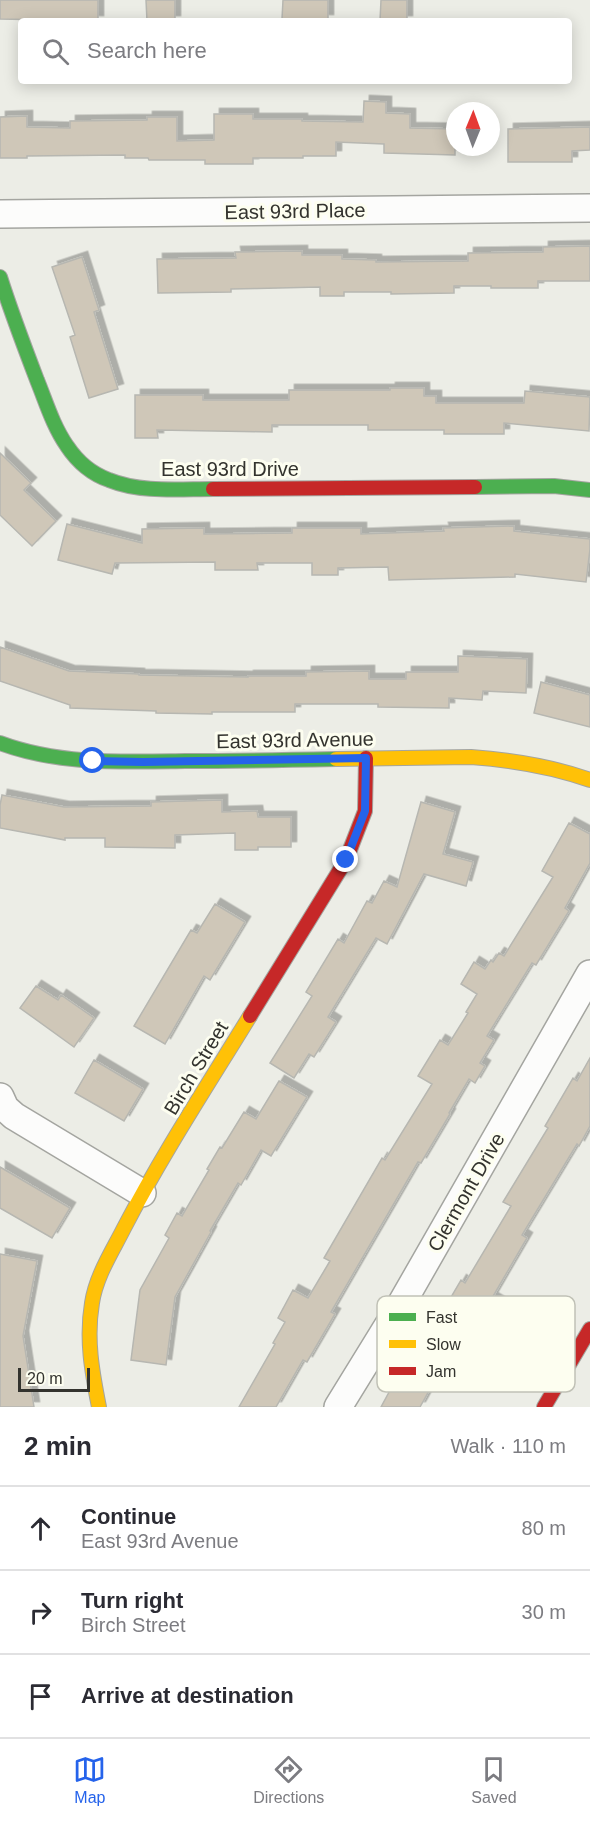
<!DOCTYPE html>
<html lang="en">
<head>
<meta charset="utf-8">
<style>
	:root { --surface:#fff; --page:#f2f2f3; --text:#2b2b33; --muted:#7c7c81; --line:#e1e1e2; --accent:#2563eb }
	body { margin:0; font-family:Arial,sans-serif; background:var(--page); color:var(--text) }
	.compass { position:absolute; left:446px; top:102px; width:54px; height:54px; border-radius:50%; background:var(--surface); box-shadow:0 3px 15px #0003; rotate:1deg }
	.scale { position:absolute; left:18px; bottom:15px; width:72px; box-sizing:border-box; padding-left:6px; border:3px solid #33332e; border-top:0; font-size:16px; line-height:21px; white-space:nowrap; color:#33332e; -webkit-text-stroke:4px #fdfef0; paint-order:stroke }
	.stop { position:absolute; width:18px; height:18px; margin:-14px; border:4px solid #2563eb; border-radius:50%; background:#fff }
	.stop.end { background:#2563eb; border-color:#fff; box-shadow:0 2px 6px #0008 }
	.list { margin:0; padding:0; list-style:none }
	h2 { display:flex; justify-content:space-between; align-items:center; height:78px; margin:0; padding:0 24px; font-size:26px }
	h2 small { font-size:20px; font-weight:400; color:var(--muted) }
	.list li { display:grid; grid-template-columns:39px 1fr auto; gap:18px; align-items:center; box-sizing:border-box; height:84px; padding:0 24px; border-top:2px solid var(--line) }
	.list b { display:block; font-size:22px; white-space:nowrap }
	.list p { margin:0; font-size:20px; white-space:nowrap; color:var(--muted) }
	.list em { font-size:20px; font-style:normal; color:var(--muted) }
	.icon { flex:none; width:33px; height:33px; fill:none; stroke:currentColor; stroke-width:2; stroke-linecap:round; stroke-linejoin:round }
	.map { position:relative; flex:none; width:590px; height:1407px; overflow:hidden }
	.search { position:absolute; background:var(--surface); box-shadow:0 3px 15px #0003; left:18px; right:18px; top:18px; height:66px; display:flex; align-items:center; gap:15px; box-sizing:border-box; padding:0 21px; border-radius:6px; color:var(--muted); font-size:22px }
	.sheet { height:330px; background:var(--surface) }
	nav { display:flex; justify-content:space-around; align-items:center; box-sizing:border-box; height:84px; border-top:2px solid var(--line); background:var(--surface); font-size:16px; color:var(--muted) }
	nav a { display:grid; justify-items:center; gap:3px }
	nav .on { color:var(--accent) }
	.map>svg:first-child { display:block }
	.building { fill:#cfc7b8; stroke:#b7b7b1; stroke-width:1.5; filter:url(#shadow) }
	.lines { fill:none; stroke-linecap:round; stroke-linejoin:round }
	.street-casing { stroke:#a4a5a0; stroke-width:30 }
	.fast-casing { stroke:#a4a5a0; stroke-width:16 }
	.slow-casing { stroke:#a4a5a0; stroke-width:16 }
	.jam-casing { stroke:#a4a5a0; stroke-width:16 }
	.street { stroke:#fcfcfb; stroke-width:27 }
	.fast { stroke:#4caf50; stroke-width:14 }
	.slow { stroke:#ffc107; stroke-width:14 }
	.jam { stroke:#c62828; stroke-width:14 }
	.route { stroke:#2563eb; stroke-width:8 }
	.labels { text-anchor:middle; dominant-baseline:central; stroke-width:6; stroke-linejoin:round; paint-order:stroke }
	.street-label { font-size:20px; fill:#33332e; stroke:#fdfef0 }
	.key { fill:#fdfef0; stroke:#c0c1b6; stroke-width:1.5 }
	.key-label { font-size:16px; fill:#33332e }
</style>
</head>
<body>
<div class="map">
<svg width="590" height="1407" viewBox="0 0 590 1407">
	<defs>
		<filter id="shadow"><feDropShadow dx="5.5" dy="-5.5" stdDeviation="0" flood-color="#0004"/></filter>
	</defs>
	<rect width="100%" height="100%" fill="#ecede6"/>
	<path class="building" d="M0,0H98V21L0,19Z
		M146,0H175V21H147Z
		M283,0H328V20L282,19Z
		M381,0H407V21H380Z
		M364,101L386,102V113L410,114V128L455,129V155L384,153V144L336,142V156H303V158H253V164H205V160H149L148,158H125V155L27,156V158H0V117L27,116V127L70,128V121L147,120V117H177V141L214,140V114H253V119H302V121L363,122Z
		M590,127V150L572,151V162H508V129Z
		M590,246V281H538V288H491V286H454V293L391,294V292H344V296H320V287L231,289V292L158,293L157,259L236,258L235,252L302,251V255H342V259L376,260V262L468,261V253L543,252V247Z
		M82,257L99,310L94,312L118,389L89,398L70,337L75,335L52,267Z
		M390,388H424V396H436V403H524L525,391L590,397L589,431L504,423V434H444V430H368V425H272V432L157,430L158,438H135V395H203V400H289V390H390Z
		M0,453L31,483L24,490L56,521L32,546L0,515Z
		M67,524L142,543V529L204,528V534L292,533V528H361V534L444,531L443,528L514,526V531L590,539V549L586,582L515,574V577L389,580L388,567L338,568V575H312V563H257L258,570H215V562L115,563L112,574L58,560Z
		M0,647L69,671L139,674V675L248,677V676H306V672L369,671V679H406V672H458V656L527,659L526,693L483,691L482,700L449,698V708L378,707V704H295V712H212V714L156,713V711L70,708V705L0,681Z
		M541,682L590,695V727L534,713Z
		M2,795L64,807L151,806V802L222,800V812L257,811L258,817H291V847H258V850H235V833L175,835V848L105,847V838H65V840L0,828V805Z
		M421,802L455,812L443,854L473,862L466,886L424,874L387,944L376,938L328,1017L336,1022L314,1057L309,1054L294,1078L270,1063L312,996L306,992L338,939L344,943L367,901L372,903L384,881L397,887Z
		M569,823L590,834V863L565,908L569,911L536,965L532,963L487,1036L494,1040L480,1063L485,1066L475,1083L469,1079L449,1113L450,1114L421,1163L418,1162L331,1312L335,1314L307,1362L303,1360L276,1407H239L275,1344L273,1343L285,1322L278,1318L293,1290L308,1298L330,1261L324,1258L382,1158L385,1160L432,1084L418,1076L440,1040L448,1045L468,1013L466,1012L477,994L461,984L474,962L485,969L491,960L493,962L499,953L504,956L553,877L542,871Z
		M215,904L245,922L210,980L204,976L165,1044L134,1026L191,930L197,933Z
		M36,986L58,1000L61,995L94,1018L74,1047L20,1008Z
		M590,1058V1126L579,1146L577,1144L522,1235L527,1238L492,1298L499,1302L464,1361L450,1353L420,1407H381L413,1348L419,1352L461,1280L465,1283L511,1206L503,1202L548,1128L545,1126L573,1078L577,1081Z
		M94,1060L143,1089L124,1121L75,1093Z
		M279,1081L307,1097L271,1156L261,1150L241,1185L238,1183L210,1231L211,1232L175,1297L166,1365L131,1360L140,1290L169,1238L165,1235L177,1213L182,1216L209,1170L207,1169L220,1147L222,1148L244,1112L256,1119Z
		M0,1167L70,1208L52,1238L0,1208Z
		M0,1254L37,1261L23,1336L34,1407H0Z"/>
	<g class="lines">
		<defs>
			<path id="street" d="M0,214L590,208
				M0,1097L5,1108L14,1116L142,1193
				M338,1407L399,1308L590,974"/>
			<path id="fast" d="M0,277C11,312 24,346 37,380C46,402 53,426 67,446C77,461 92,474 109,480C141,493 179,489 213,489
				M475,487L554,486L590,490
				M0,743C59,765 123,762 185,761C235,761 286,760 336,759"/>
			<path id="slow" d="M336,759L471,757C512,760 551,766 590,780
				M99,1407C92,1372 86,1339 92,1303C96,1276 112,1252 124,1228C162,1155 207,1086 250,1016"/>
			<path id="jam" d="M213,489L475,487
				M250,1016L346,860L365,811L366,758
				M544,1407L590,1329"/>
		</defs>
		<use href="#street" class="street-casing"/>
		<use href="#fast" class="fast-casing"/>
		<use href="#slow" class="slow-casing"/>
		<use href="#jam" class="jam-casing"/>
		<use href="#street" class="street"/>
		<use href="#fast" class="fast"/>
		<use href="#slow" class="slow"/>
		<use href="#jam" class="jam"/>
	</g>
	<g class="lines">
		<path class="route" d="M93,761L143,762L366,758L365,811L346,860"/>
	</g>
	<g class="labels">
		<g class="street-label">
			<text transform="translate(295 211) rotate(-1)">East 93rd Place</text>
			<text x="230" y="469">East 93rd Drive</text>
			<text transform="translate(295 740) rotate(-1)">East 93rd Avenue</text>
			<text transform="translate(196 1068) rotate(-59)">Birch Street</text>
			<text transform="translate(466 1192) rotate(-60)">Clermont Drive</text>
		</g>
	</g>
	<rect x="377" y="1296" width="198" height="96" rx="9" class="key"/>
	<rect x="389" y="1313" width="27" height="8" fill="#4caf50"/>
	<rect x="389" y="1340" width="27" height="8" fill="#ffc107"/>
	<rect x="389" y="1367" width="27" height="8" fill="#c62828"/>
	<g class="key-label">
		<text x="426" y="1323">Fast</text>
		<text x="426" y="1350">Slow</text>
		<text x="426" y="1377">Jam</text>
	</g>
</svg>
<svg class="compass" viewBox="-18 -18 36 36"><path d="M0-13l5 13h-10z" fill="#e53935"/><path d="M0 13l5-13h-10z" fill="#7c7c81"/></svg>
<div class="scale">20 m</div>
<div class="stop" style="left:93px;top:761px"></div>
<div class="stop end" style="left:346px;top:860px"></div>
<div class="search"><svg class="icon" aria-label="search" viewBox="0 0 24 24"><circle cx="10" cy="10" r="6"/><path d="M15 15l6 6"/></svg>Search here</div>
</div>
<section class="sheet">
<h2>2 min<small>Walk · 110 m</small></h2>
<ul class="list">
<li><svg class="icon" aria-label="ahead" viewBox="0 0 24 24"><path d="M12 20V5M6 11l6-6 6 6"/></svg><div><b>Continue</b><p>East 93rd Avenue</p></div><em>80 m</em></li>
<li><svg class="icon" aria-label="right" viewBox="0 0 24 24"><path d="M7 20v-9h11M14 6l5 5-5 5"/></svg><div><b>Turn right</b><p>Birch Street</p></div><em>30 m</em></li>
<li><svg class="icon" aria-label="arrive" viewBox="0 0 24 24"><path d="M6 21V4h12l-3 4 3 4H6"/></svg><div><b>Arrive at destination</b></div></li>
</ul>
</section>
<nav>
<a class="on"><svg class="icon" aria-label="map" viewBox="0 0 24 24"><path d="M3 6l6-2 6 2 6-2v14l-6 2-6-2-6 2zM9 4v14M15 6v14"/></svg>Map</a>
<a><svg class="icon" aria-label="directions" viewBox="0 0 24 24"><path d="M12 3l9 9-9 9-9-9zM9 14v-3h6M13 9l2 2-2 2"/></svg>Directions</a>
<a><svg class="icon" aria-label="saved" viewBox="0 0 24 24"><path d="M7 4h10v16l-5-4-5 4z"/></svg>Saved</a>
</nav>
</body>
</html>
